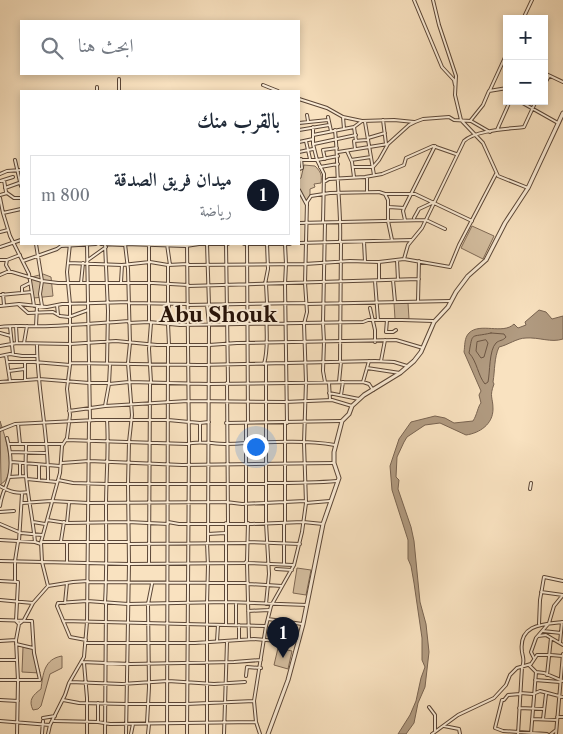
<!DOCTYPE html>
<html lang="ar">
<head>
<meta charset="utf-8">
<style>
	:root { --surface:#fff; --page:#f6f6f7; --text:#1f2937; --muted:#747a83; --line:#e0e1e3; --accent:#111827 }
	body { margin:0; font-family:"Libre Caslon Text",Amiri,serif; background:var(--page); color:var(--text); direction:rtl }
	.controls { position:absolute; right:15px; top:15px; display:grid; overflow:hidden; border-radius:0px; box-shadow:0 2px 8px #0003 }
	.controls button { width:45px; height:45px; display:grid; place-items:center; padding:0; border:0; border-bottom:1px solid var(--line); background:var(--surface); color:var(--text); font:25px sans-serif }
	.you { position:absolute; left:255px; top:446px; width:18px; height:18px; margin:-12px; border:4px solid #fff; border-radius:50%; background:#1a73e8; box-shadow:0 0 0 8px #1a73e833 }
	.badge { display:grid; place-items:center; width:32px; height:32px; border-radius:50%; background:var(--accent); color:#fff; font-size:16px; font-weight:700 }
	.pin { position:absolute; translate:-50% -41px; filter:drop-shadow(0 1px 2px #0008) }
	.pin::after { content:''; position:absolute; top:26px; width:18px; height:15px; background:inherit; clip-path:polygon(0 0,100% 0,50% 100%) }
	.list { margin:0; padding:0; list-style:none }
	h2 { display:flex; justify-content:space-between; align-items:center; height:65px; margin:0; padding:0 20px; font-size:21px }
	h2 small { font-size:16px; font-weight:400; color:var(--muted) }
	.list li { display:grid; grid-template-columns:32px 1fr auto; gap:15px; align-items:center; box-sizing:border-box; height:80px; margin:0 10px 10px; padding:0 10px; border:1px solid var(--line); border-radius:0px }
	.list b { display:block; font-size:19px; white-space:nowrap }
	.list p { margin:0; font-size:16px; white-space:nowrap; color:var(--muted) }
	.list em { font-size:16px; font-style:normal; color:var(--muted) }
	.icon { flex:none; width:28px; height:28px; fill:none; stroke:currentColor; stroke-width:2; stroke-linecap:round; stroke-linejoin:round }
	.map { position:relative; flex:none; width:563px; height:734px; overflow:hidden; direction:ltr }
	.search { position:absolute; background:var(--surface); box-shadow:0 2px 8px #0003; left:20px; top:20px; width:280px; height:55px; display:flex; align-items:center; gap:12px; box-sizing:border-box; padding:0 18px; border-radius:0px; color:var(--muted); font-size:19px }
	.panel { position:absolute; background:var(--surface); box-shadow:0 2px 8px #0003; left:20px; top:90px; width:280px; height:155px; border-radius:0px; direction:rtl }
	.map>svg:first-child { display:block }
	.green { fill:#d5bfa1; stroke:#7e6854 }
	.water { fill:#b19b81; stroke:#796451 }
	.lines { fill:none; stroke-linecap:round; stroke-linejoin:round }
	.shore { stroke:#6c5644; stroke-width:1 }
	.minor-casing { stroke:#5b4636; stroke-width:4 }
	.tertiary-casing { stroke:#5b4636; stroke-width:5 }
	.minor { stroke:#fbecd6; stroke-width:2 }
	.tertiary { stroke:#fbecd6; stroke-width:3 }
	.labels { text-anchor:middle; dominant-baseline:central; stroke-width:4; stroke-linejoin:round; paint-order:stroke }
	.district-label { font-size:21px; font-weight:bold; fill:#261208; stroke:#fbecd6 }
</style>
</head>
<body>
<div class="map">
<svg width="563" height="734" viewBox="0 0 563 734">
	<rect width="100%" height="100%" fill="#f9e2c0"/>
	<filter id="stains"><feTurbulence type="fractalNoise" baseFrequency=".004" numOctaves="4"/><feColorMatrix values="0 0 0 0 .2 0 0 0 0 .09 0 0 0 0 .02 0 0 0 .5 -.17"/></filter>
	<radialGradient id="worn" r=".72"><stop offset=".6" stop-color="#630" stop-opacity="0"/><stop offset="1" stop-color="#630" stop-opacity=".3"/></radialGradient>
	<path class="green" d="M304,165L315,166C321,172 322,175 321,183L314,184L315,187L310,189V195L306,201L299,188V179L301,178Z
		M472,226L494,236L483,259L461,248Z
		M43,274L51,277L53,296L34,298L31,294L28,278Z
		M394,303H408L409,319H395Z
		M0,421C5,436 18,475 1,484Z
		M297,568L311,570L306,595L293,593Z
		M23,647L33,649L40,673L22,672Z
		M278,648L292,651L288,669L274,665Z
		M62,656V668L50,674L41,706L38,709L33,710C28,700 33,695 41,689C43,674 44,659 62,656Z"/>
	<path class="water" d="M539,310L546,312L552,319L563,316V339C551,343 539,337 526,338C517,338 508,345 499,347C494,358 495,370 493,382L494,384C489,397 493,397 493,409C493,424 480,433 466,435L440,423L425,425L407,437L404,442L397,457L396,477L399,480L398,489L411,527L414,541L420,602L426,624L429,652L425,687L418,703L414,723L406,734H398L410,715L416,701L421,678L425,667L422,660V638L414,583L411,566L408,559V540L392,490L390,466L399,439L411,422L435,416L445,418L454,423L473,421C477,415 478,406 481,403L479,395L481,391L464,352C465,346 464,338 469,333C480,322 503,335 514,324L518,328L526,325L525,322Z"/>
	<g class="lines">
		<path class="shore" d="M491,333L504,334L506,337C503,341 499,340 496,343C489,350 490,373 488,382L485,384C478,376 477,361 469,353C473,331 470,338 491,333Z
			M486,340L488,343L484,357L481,358L476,351L477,342Z"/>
		<defs>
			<path id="minor" d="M414,0L442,67L454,80L455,85
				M433,0L439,25L456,76L455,95L461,120L483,143L498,176L528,188
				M523,19L532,0
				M544,73L563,82
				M119,79V91
				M263,85L278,91
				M544,85L549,76
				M490,90L507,53
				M97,91V87
				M299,99L327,108L343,117L362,121L394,120L414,122
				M519,101L558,123
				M307,115L308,121
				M328,117L331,131
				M343,117L344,129
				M383,120L386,144
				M471,120L483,105L489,91L507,88
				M365,122L374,175
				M299,123L328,120
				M313,127V144L317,160L324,174L323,222
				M354,127L356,141
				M299,130L329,125
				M335,130C337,148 337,166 338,184C339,204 341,222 340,242
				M497,130L510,101
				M313,135L354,127L362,121
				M368,138L385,133
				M306,141L310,159
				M299,142L313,139
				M314,144L356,135
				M355,149L354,141L367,140
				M347,151L352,162L354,177
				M299,152L313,149
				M338,152L388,144L409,125L415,122L423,119L449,117L454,120L471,121L490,132
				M325,159L323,150L337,148
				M15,160L21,186
				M299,160H317L338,156
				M351,160L371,157
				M320,167L338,164
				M353,167H373L379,160L388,144
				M299,169L302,168L301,159
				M0,174L7,171L21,170
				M4,180L6,192
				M0,181L13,177
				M324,182L329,179L365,177L382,174L404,165L406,158L433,146L456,154
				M5,188L19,183
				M299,190L307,205
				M367,192V177
				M385,194L388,200V221L392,240
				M0,195L7,193L14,198H21
				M0,198L3,213L10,236L29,274L34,306
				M389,207L404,208
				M3,213L21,209
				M414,218L419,209L434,202
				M405,220L403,211L404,208L435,146
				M299,223L426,220L445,229
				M0,232L8,230
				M364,242L365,261
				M299,243L411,240
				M36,244L42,281L40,294L42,306
				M87,244L90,421
				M101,244L124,245
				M105,244L108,311L107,363
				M125,244L128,269L130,343L128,363L132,415L129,442L128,484L129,564L126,734
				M125,244L186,246L199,244H228
				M149,244V322
				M167,244L170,265
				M187,244L189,443L187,734
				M207,244L209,305
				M226,244L228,382
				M244,244H290
				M247,244L248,423
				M285,244L286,264L285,284L287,423
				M0,247L21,240
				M404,259L408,245L422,228L464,141C476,130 507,129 524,127L536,101
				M0,260H7L20,255
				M7,260L6,265L10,272
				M88,260L106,247
				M397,260L398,280
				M23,261L57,249L61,246L96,244
				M379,262V280
				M68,263L122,265L150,262L168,265L188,264
				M168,265V304
				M188,265L305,264L350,261L379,262L404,259L450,267L459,245L496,174
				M0,275L7,272H12L42,281L58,283H153L188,285
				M393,280L395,302
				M375,281L378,320
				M121,282L122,265
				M81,283L83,263
				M265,284L268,269L267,244
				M266,284L267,303
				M188,286L419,279
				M22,293V287L30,283
				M3,294L4,305
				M0,295L32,292
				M418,301L419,261
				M129,303L188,304
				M306,304L450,301
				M19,305L28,313L53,312L60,316L69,317L88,310
				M57,305L58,315
				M188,305L305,303
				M207,305L209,324L208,543
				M0,306L19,304L47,307L62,304L129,302
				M370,308L375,330V342
				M387,320L386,332H393L396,330
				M129,323L149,322L180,325L363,322L368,320H402L433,321
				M151,323L149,349L151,382
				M16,326L17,343
				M36,326L37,306
				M0,327C17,325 34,327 51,326C77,325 103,323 129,321
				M10,327L13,354
				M0,333L11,336
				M24,343L27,326
				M37,344C37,390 49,435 48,481
				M169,345L168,324L169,305
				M0,346L17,343L70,344V304L67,272L70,244
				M6,355L10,381
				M0,356L10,354L22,356H37
				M340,360L341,243
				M381,361L385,340
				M8,362H34L70,365
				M25,363V380
				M70,363L198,365L375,361L394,362L407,366
				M264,364C270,344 264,324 268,304
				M367,368L400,373
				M9,371L24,369
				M0,382L39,379L89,383H109
				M325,382L323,371L324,342L323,323L325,223
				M339,382L341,362
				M363,382L369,361
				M227,383L228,523
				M329,383L330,400
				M109,384L129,382L209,384L363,382L369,384L373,390
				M329,393L359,399
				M341,395L343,382
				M105,406L109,384L110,364
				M69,411L105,406L188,401L285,402L332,400L352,406
				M200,423V442
				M226,423L341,421
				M285,423V523
				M18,424L20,444
				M0,430L15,424L96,420H168L200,423L209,422
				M66,440L187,444C199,440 212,444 225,444C261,443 299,439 335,445
				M9,444H63
				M26,444C26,455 25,466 26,476C28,498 33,520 35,542L41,544
				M10,452L45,453
				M11,462L60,466
				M62,463L89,461L182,465L334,463
				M39,465V480
				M20,475V463
				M9,477L26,476
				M27,479L57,482
				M58,480L73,483L107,484H266
				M267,483C290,483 313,483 337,481
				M0,486C10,492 17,494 28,492
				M530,489L531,483
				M22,503L51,501L88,503L226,502L242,504L305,501
				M306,503L330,501
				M0,506C1,497 4,491 7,483C13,468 11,453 7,438
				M0,512L14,511
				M47,520L67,523L128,522L168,524
				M33,522L45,524
				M168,522L179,524H252L303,522L323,524
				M67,523L69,503
				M246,523V424
				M284,523V564
				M0,524L21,533L42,535
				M208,534L225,533
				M0,540L35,542
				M19,541L22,494
				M61,541L64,522
				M42,542H129
				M248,542L300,544
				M207,543L208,566L207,603V734
				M129,544L246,543
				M0,561L129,564L245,563L247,561L248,523
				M67,562V542
				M149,563L150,383
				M248,563L293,565
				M247,564L249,639
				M276,569L292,570
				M0,581L18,582L16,621L19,624
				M15,581V561L18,542
				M88,582L248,583
				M248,584L282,586
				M48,586L42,562L41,542L60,473L62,446L67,438L70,415L67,389L70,365V344L116,341L157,345H209L237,343L396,340L423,348
				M541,592L563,595
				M0,600L33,603
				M65,603L67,583
				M105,603C107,570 106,538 106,506C106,477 109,449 107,420
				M236,603V624
				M266,604L269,574L266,523V364
				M248,611L269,610
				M268,619L302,624
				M0,620L32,621L34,653L40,680H0
				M63,621L265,626
				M539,624L540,600L544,577L563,581
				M226,625V523
				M239,625V640
				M283,630L299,636
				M543,631L561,633
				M538,636L546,635L563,645
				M86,640L70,637L57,606L58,603L87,601L128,604L226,602L307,605
				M0,641L16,640
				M217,641L218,625
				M86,643H195L254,639L278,641L285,621
				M560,643L562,622
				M16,644L33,648
				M534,658L531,652L536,638L549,623L554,606L563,595
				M0,660H17
				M81,662L131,664L234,662L261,660
				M84,663L87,698V734
				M529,665L536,672L544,673L563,681
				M547,675L551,638
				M246,676L247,667L261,668
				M535,680L560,682
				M70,682L122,684L168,681L214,684L245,682
				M520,693L533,694L540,691L563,697
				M520,694L508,695L504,700H502L495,728L503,731L547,734
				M0,700L18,701
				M63,700L79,703L127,704H186L254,701
				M98,703V721
				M429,707L435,715V731
				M519,708L544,709
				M557,717H563
				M43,718L55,716
				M532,719L557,720
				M543,719L546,694
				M0,721L50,725
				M54,721L98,722L110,724L256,722
				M147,723L149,687L148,604L152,584
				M444,726L459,729L460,734
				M17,734L18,681L16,640L19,624L24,620L33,603L48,586L73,582L88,581
				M42,734L43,721
				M48,734L50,725L65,695L69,683L84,657L87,622L89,421
				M105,734L106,603
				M131,734L133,724
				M148,734L149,724
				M167,734L168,345
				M224,734L227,642
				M260,734L256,722L254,701L266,626L271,606L294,565L302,532L306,503L304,443L306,382L304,324L307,312L305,283L307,202L311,196L330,193L379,192L385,194H415L472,221
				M432,734L458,715L494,698L506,685L510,675L517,668L531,664L537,655H551L562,656
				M518,734L522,667C525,661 523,658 522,652C518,624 544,624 563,622
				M531,734L536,672
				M551,734L556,730
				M556,734L563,654"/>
			<path id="tertiary" d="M268,734L288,680L303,624L323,524L339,478L334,463V452L342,421L349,414L352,406L364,395L400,373L414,361L421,352L434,322L448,307L456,292L468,276L486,260L505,223L528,188L563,113"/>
		</defs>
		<use href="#minor" class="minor-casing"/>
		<use href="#tertiary" class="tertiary-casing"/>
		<use href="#minor" class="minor"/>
		<use href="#tertiary" class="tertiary"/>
	</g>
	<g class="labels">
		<g class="district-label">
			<text x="218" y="314">Abu Shouk</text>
		</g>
	</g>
	<rect width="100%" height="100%" filter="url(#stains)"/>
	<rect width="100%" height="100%" fill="url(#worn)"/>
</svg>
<div class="controls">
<button>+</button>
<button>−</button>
</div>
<div class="you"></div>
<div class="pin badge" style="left:283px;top:658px">1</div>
<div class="search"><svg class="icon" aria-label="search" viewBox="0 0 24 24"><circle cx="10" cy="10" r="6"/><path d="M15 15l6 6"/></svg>ابحث هنا</div>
<section class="panel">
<h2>بالقرب منك<small></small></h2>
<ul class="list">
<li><span class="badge">1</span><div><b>ميدان فريق الصدقة</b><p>رياضة</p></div><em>800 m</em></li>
</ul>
</section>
</div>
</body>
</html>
